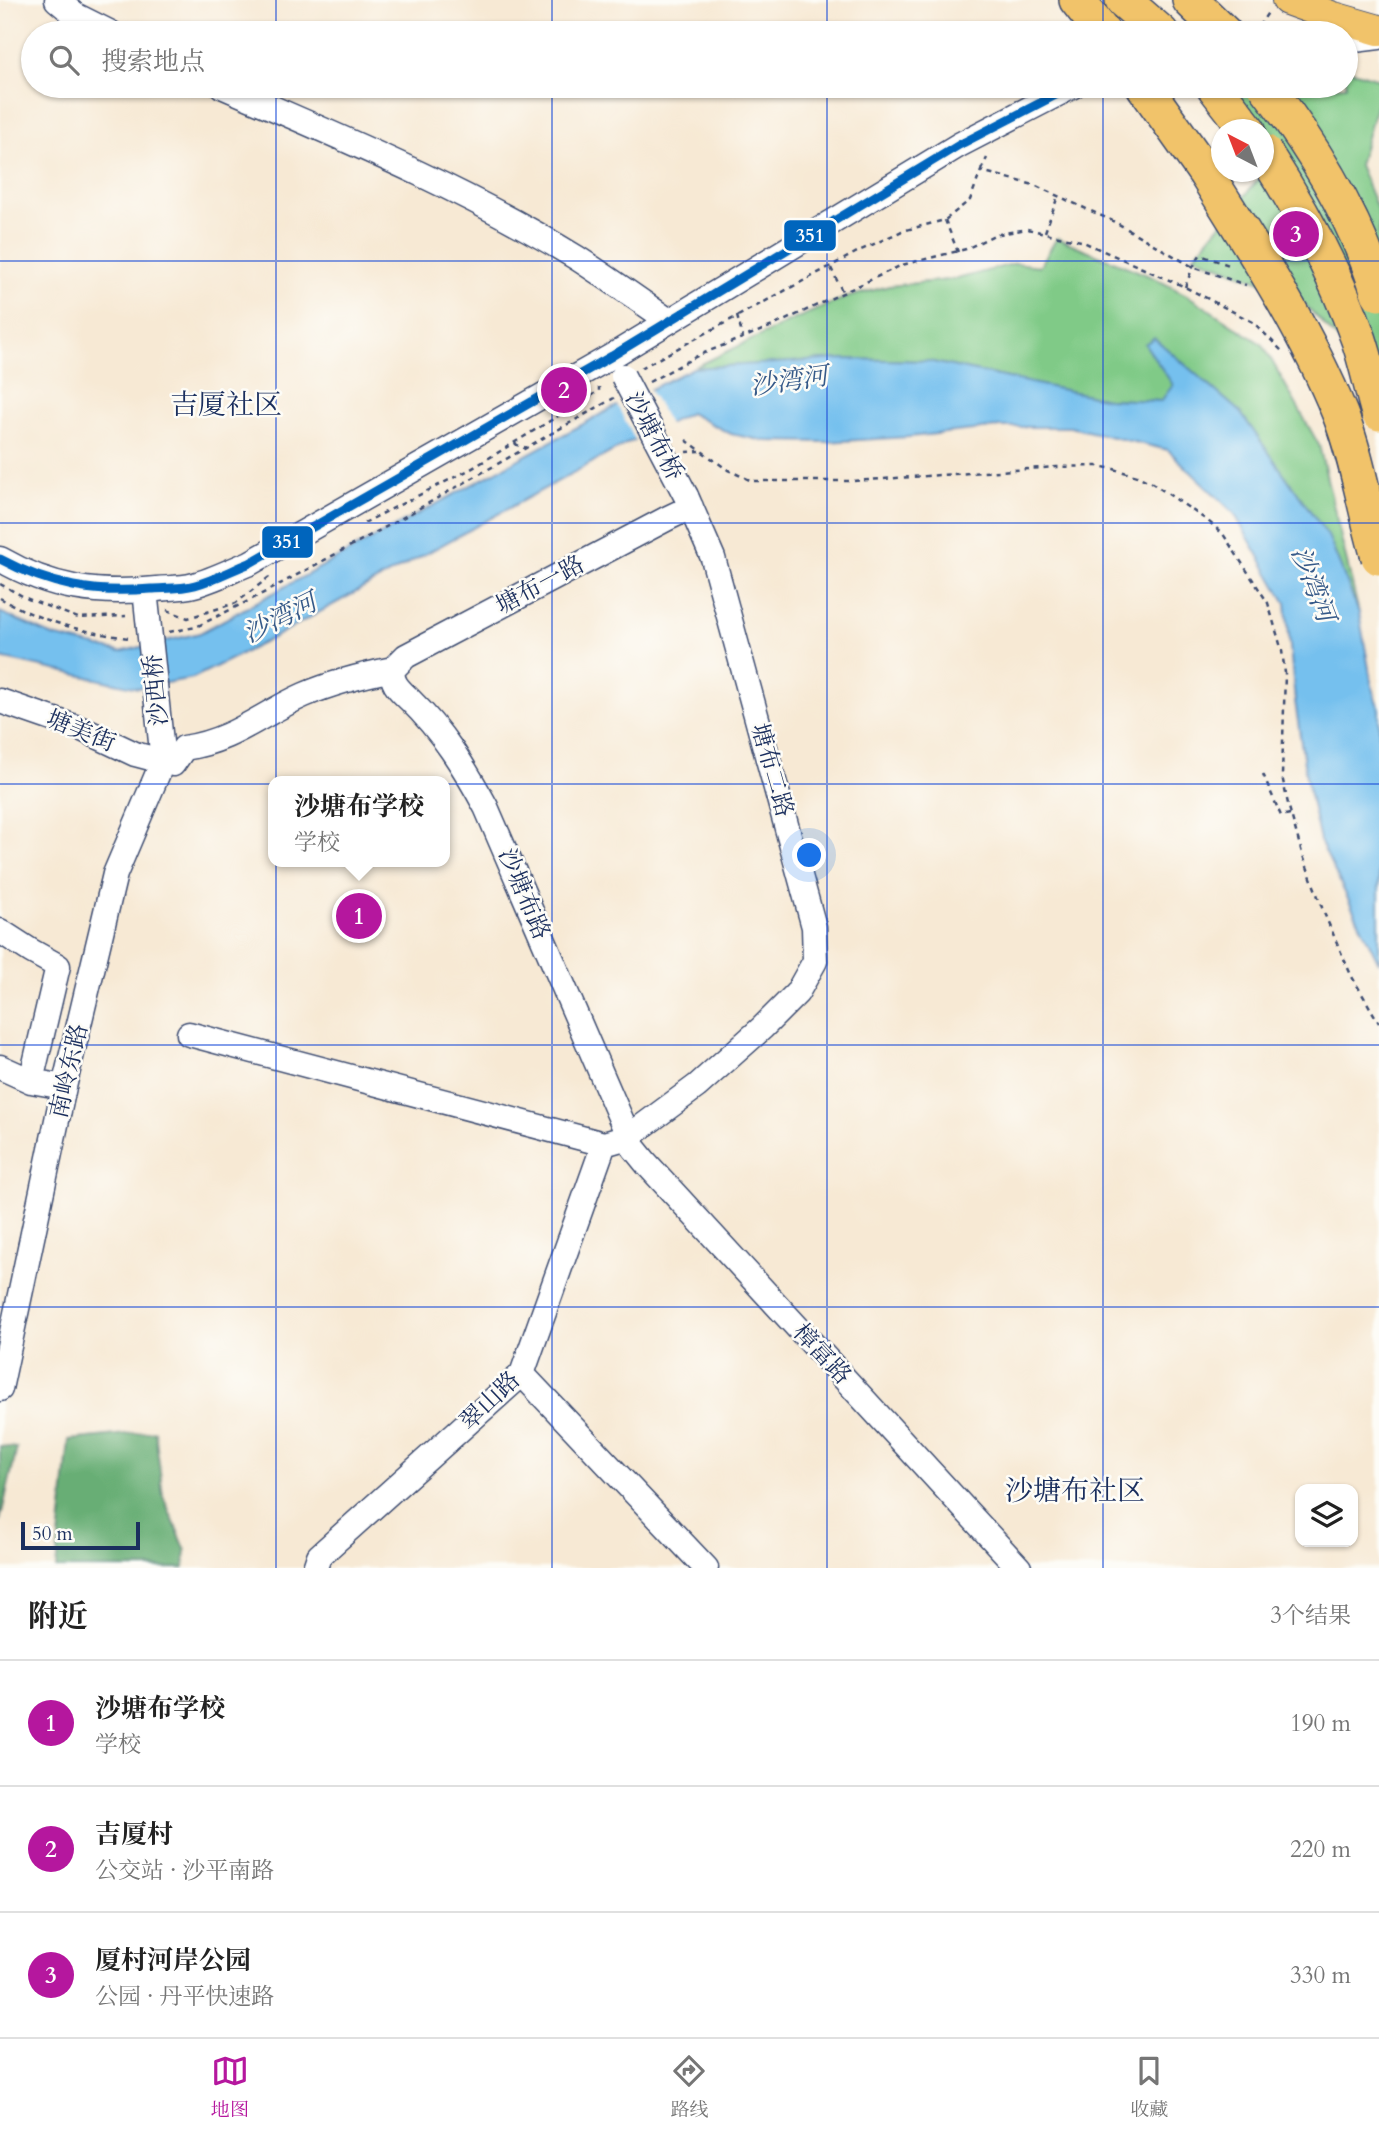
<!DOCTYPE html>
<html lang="zh">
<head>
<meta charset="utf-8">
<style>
	:root { --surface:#fff; --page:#f2f2f2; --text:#222; --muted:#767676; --line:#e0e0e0; --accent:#b5179e }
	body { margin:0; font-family:Cardo,"Noto Serif SC",serif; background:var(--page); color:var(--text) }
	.controls { position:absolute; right:21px; bottom:21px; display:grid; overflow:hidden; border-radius:14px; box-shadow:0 2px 5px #0004 }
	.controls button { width:63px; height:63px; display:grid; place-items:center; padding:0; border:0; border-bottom:2px solid var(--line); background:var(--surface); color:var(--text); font:35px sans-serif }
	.compass { position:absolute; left:1211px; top:119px; width:63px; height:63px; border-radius:50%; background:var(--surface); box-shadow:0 2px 5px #0004; rotate:318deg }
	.scale { position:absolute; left:21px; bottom:18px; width:119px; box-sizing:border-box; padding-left:7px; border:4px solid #1b2f5e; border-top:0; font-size:19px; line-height:24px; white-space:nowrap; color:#1b2f5e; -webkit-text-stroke:5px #fdfcf7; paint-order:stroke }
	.you { position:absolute; left:810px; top:856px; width:24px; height:24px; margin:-18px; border:5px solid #fff; border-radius:50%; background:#1a73e8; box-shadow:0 0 0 10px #1a73e833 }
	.badge { display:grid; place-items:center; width:46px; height:46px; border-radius:50%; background:var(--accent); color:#fff; font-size:23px; font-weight:700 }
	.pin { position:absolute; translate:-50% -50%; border:4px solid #fff; box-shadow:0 2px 7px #0006 }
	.popup { position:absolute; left:268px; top:776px; width:182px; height:91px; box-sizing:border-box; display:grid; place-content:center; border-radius:14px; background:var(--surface); filter:drop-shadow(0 2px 5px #0005); font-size:23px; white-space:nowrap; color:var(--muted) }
	.popup b { font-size:26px; color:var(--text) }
	.popup::after { content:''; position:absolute; left:50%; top:100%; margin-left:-14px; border:14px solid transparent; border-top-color:var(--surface) }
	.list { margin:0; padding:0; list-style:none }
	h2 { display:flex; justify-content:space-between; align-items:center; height:91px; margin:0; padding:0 28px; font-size:30px }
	h2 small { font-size:23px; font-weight:400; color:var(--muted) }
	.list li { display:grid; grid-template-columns:46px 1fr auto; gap:21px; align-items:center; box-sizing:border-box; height:126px; padding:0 28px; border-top:2px solid var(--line) }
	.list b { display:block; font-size:26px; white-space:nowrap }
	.list p { margin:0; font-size:23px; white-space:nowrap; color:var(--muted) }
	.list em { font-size:23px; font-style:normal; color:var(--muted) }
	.icon { flex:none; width:38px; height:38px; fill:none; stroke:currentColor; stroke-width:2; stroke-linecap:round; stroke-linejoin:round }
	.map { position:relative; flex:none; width:1379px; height:1568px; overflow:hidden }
	.search { position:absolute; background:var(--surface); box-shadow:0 2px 5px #0004; left:21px; right:21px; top:21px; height:77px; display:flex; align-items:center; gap:18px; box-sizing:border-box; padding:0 24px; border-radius:38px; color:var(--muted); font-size:26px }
	.sheet { height:469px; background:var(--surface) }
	nav { display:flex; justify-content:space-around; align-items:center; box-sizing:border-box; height:98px; border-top:2px solid var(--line); background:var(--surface); font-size:19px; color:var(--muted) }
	nav a { display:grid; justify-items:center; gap:4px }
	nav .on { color:var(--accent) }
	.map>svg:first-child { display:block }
	.green { fill:#80ca87; stroke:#4e7c72; stroke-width:2 }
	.forest { fill:#68ae74; stroke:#426e69; stroke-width:2 }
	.water { fill:#75c0ee; stroke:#4878a6; stroke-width:2 }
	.pier { fill:#f7e9d4 }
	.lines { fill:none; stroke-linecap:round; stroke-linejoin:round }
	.minor-casing { stroke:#3c4b70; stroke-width:27 }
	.major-casing { stroke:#3c4b70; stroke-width:32 }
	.highway-casing { stroke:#3c4b70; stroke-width:38 }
	.path { stroke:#3c4b70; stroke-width:2.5; stroke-dasharray:5 5; stroke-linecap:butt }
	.minor { stroke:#fff; stroke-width:24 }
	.major { stroke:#f1c36a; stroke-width:30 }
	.highway { stroke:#f1c36a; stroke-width:35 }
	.minor-bridge-casing { stroke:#3c4b70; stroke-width:27; stroke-linecap:butt }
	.highway-bridge-casing { stroke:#3c4b70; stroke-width:38; stroke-linecap:butt }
	.minor-bridge { stroke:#fff; stroke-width:24 }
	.highway-bridge { stroke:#f1c36a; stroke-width:35 }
	.bus-1-casing { stroke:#fdfcf7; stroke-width:14 }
	.bus-1 { stroke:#0065bd; stroke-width:9 }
	.grid { fill:none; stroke:#1d4ed8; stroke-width:2; stroke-opacity:0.55 }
	.labels { text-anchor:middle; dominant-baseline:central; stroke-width:5; stroke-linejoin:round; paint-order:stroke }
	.street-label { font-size:24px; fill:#1b2f5e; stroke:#fdfcf7 }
	.water-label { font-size:26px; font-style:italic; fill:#365a89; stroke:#fdfcf7 }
	.quarter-label { font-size:28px; fill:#1b2f5e; stroke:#fdfcf7 }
	.line-badge { stroke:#fdfcf7; stroke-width:2.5 }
	.badge-label { font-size:19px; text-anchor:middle; font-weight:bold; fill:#fff }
</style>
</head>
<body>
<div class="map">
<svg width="1379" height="1568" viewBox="0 0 1379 1568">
	<rect width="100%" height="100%" fill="#fdfcf7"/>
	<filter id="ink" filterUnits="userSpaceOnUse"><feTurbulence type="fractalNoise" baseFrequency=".0143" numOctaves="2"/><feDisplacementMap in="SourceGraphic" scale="14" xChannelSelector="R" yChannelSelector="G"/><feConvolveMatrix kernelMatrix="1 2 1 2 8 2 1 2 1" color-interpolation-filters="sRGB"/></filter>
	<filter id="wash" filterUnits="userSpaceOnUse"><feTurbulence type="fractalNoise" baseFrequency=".00686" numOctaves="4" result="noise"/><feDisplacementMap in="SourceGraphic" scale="28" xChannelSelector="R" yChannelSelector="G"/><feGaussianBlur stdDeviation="1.57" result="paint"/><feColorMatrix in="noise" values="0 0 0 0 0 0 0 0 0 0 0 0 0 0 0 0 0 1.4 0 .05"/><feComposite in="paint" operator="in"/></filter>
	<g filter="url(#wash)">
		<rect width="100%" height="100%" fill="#f7e9d4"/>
		<path class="green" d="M1346,69L1379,79V96L1359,165L1379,213V394L1345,347L1297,296L1194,256L1262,175L1224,91L1237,86H1346Z
			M1057,238L1152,277L1187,295L1263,345L1319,445L1359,613L1328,536L1240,412L1154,338L1145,344L1174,385L1162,401L1107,399L928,361L841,359L693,368L795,319L845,298L889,286L957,279L1016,263L1040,266Z"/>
		<path class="forest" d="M155,1431L163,1496L186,1551L184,1568H56L69,1440Z
			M0,1446L17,1448L0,1521Z"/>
		<path class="water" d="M1154,338L1240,412L1328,536L1359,613L1373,691L1379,709V963L1320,841L1306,777L1295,701L1286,603L1234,513L1168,450L1070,427H1000L909,437L825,442L765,441L731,434L690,413L624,445L265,642L193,678L138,688L0,658V612L53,636L120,652L200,633L605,412L693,368L841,359L928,361L1107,399L1161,401L1173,385L1145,344Z"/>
		<path class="pier" d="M648,387L670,426L637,443L616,403Z"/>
	</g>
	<g filter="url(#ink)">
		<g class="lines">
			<defs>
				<path id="minor" d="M57,0L75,15L111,33
					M1346,41L1379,37
					M222,86C342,138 465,189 577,258C608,278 639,300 669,321
					M0,559C52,589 98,595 157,589C169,588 183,588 194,585C213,580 232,570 250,563L612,356L959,145L1073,86
					M393,669C390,683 401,691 410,700C442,731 465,768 486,807L633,1147L646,1163L1019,1568
					M393,669L406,656L668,518L691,507
					M0,701L84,730L135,754L173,764L184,748C233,741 261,714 304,695C332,683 363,675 393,669
					M0,931L31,951L58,966L31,1081L64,1087
					M189,1034L604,1144L628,1137L697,1086L762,1028L797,993L815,961L814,927L713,558L686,496
					M0,1067L31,1081
					M522,1374L706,1568
					M0,1389L64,1087L115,874L163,761L145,590
					M315,1568L319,1556L522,1374L604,1144"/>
				<path id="major" d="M1287,0L1334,17L1379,30"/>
				<path id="highway" d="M1077,0L1103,33
					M1123,0L1161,33
					M1190,0L1224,33
					M1144,86L1205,172
					M1214,86L1248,130"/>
			</defs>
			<use href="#minor" class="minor-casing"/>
			<use href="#major" class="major-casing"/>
			<use href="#highway" class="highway-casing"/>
			<path class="path" d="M1249,30L1261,23L1269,11
				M981,170L987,158
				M945,220L958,252
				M1045,232L1058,196
				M831,268L843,293
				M1185,287L1193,267L1200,255L1232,266
				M737,316L743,338
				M641,368L859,251L902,231L945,220L970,200L981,171L1034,185L1115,222L1193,267L1246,285
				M649,382L699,355L775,325L902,265L966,249L994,235L1027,229L1081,241L1185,287L1253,322L1282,351
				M686,440L728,470L752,481H853L1057,467L1097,466L1114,469L1137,476L1152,483L1208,521L1223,534L1268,603L1282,651L1285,673L1282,776L1288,804L1302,853L1324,913L1351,975L1379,1023
				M515,443L517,445L527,448
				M686,452L700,451
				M364,523L471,469L599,391V387
				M0,584L28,599L78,618L126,616
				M0,598C42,622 82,632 129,638
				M167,610L188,618L236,603L273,574
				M169,632L196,627L256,597L395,522L614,398
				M1263,774L1281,816L1290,814"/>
			<use href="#minor" class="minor"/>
			<use href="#major" class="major"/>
			<use href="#highway" class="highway"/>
			<defs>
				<path id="minor-bridge" d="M623,376L686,496"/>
				<path id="highway-bridge" d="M1266,86C1313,147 1356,218 1379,293
					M1264,152C1302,211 1336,274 1359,340C1367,364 1372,389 1379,413
					M1205,172C1254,250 1305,328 1340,414C1358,460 1365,510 1379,557"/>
			</defs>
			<use href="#minor-bridge" class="minor-bridge-casing"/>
			<use href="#highway-bridge" class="highway-bridge-casing"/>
			<use href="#minor-bridge" class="minor-bridge"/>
			<use href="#highway-bridge" class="highway-bridge"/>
			<defs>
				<path id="bus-1" d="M0,559C51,586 94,594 151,589C166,588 181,589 195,585C214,580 232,570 250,563L612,356L959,145L1073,86"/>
			</defs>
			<use href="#bus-1" class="bus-1-casing"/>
			<use href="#bus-1" class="bus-1"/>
		</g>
	</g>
	<path class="grid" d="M276,0V33M552,0V33M827,0V33M1103,0V33M276,86V1568M552,86V1568M827,86V1568M1103,86V1568M0,261H1379M0,523H1379M0,784H1379M0,1045H1379M0,1307H1379"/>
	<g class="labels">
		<g class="street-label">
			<text transform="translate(654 436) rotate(62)">沙塘布桥</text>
			<text transform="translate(540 585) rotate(-28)">塘布一路</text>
			<text transform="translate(156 690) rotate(-96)">沙西桥</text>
			<text transform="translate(81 731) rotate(22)">塘美街</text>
			<text transform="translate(772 770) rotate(74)">塘布二路</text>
			<text transform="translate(524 894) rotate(67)">沙塘布路</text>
			<text transform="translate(69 1071) rotate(-77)">南岭东路</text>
			<text transform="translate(822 1354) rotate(47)">樟富路</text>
			<text transform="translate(490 1401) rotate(-44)">翠山路</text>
		</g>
		<g class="water-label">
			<text transform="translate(789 381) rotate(-8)">沙湾河</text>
			<text transform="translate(1313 584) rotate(69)">沙湾河</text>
			<text transform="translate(280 618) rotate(-27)">沙湾河</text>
		</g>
		<g class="quarter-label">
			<text x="226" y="405">吉厦社区</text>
			<text x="1075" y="1491">沙塘布社区</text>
		</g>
	</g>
	<g class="line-badge">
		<rect x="783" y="219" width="54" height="33" rx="7" fill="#0065bd"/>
		<rect x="261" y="525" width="53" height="34" rx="7" fill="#0065bd"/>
	</g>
	<g class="badge-label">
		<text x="810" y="242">351</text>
		<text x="287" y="548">351</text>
	</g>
</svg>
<div class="controls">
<button><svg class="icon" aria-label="layers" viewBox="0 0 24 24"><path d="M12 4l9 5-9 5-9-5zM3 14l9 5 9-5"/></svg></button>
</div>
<svg class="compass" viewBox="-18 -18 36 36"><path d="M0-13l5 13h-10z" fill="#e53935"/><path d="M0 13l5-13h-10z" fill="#767676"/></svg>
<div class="scale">50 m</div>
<div class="you"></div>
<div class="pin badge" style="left:359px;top:916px">1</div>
<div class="popup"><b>沙塘布学校</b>学校</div>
<div class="pin badge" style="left:564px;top:390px">2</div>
<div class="pin badge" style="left:1296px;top:234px">3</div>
<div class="search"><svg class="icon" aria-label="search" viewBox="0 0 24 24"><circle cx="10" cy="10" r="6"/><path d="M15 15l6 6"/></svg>搜索地点</div>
</div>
<section class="sheet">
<h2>附近<small>3个结果</small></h2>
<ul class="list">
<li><span class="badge">1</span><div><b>沙塘布学校</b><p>学校</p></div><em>190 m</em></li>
<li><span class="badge">2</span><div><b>吉厦村</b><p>公交站 · 沙平南路</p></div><em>220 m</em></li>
<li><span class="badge">3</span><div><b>厦村河岸公园</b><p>公园 · 丹平快速路</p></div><em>330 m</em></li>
</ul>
</section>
<nav>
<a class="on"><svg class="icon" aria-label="map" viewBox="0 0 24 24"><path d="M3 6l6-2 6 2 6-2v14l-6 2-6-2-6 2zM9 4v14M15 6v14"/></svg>地图</a>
<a><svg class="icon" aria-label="directions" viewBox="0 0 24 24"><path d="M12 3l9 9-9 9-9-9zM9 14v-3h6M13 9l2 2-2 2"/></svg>路线</a>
<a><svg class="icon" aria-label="saved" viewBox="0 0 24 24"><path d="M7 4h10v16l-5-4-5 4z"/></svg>收藏</a>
</nav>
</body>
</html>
